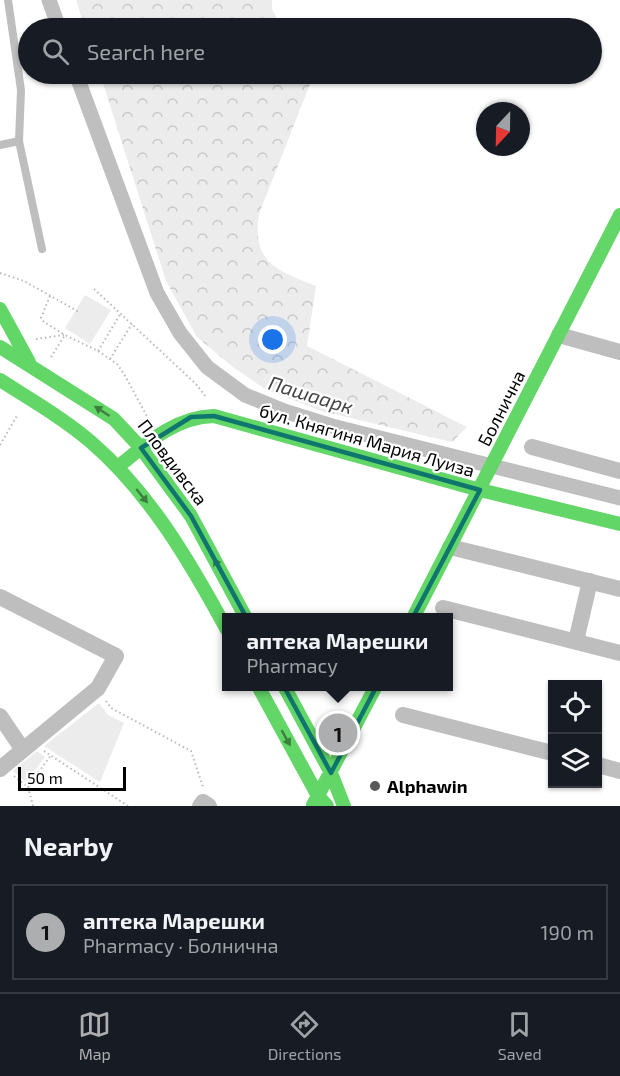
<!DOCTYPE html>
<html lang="en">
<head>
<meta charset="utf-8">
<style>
	:root { --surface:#171b24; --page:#20242c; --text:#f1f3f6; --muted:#9ea1a6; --line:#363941; --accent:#adaeaf }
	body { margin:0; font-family:"Exo 2",sans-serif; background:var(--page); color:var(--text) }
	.controls { position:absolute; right:18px; bottom:18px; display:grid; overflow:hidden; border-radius:0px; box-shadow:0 2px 4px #0004 }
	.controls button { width:54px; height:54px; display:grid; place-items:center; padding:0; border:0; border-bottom:2px solid var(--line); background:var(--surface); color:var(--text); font:30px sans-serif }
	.compass { position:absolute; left:476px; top:102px; width:54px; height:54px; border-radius:50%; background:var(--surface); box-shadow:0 2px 4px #0004; rotate:202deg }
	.scale { position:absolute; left:18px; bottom:15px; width:108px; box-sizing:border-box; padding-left:6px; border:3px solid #000; border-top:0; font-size:16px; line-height:21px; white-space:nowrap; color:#000; -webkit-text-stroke:4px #fff; paint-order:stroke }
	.you { position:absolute; left:273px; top:340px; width:21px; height:21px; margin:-15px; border:4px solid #fff; border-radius:50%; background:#1a73e8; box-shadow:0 0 0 9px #1a73e833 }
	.badge { display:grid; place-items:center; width:39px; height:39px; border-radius:50%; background:var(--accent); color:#111; font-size:20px; font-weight:700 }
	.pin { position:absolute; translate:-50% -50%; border:3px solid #fff; box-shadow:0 2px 6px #0006 }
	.popup { position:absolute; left:222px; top:613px; width:231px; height:78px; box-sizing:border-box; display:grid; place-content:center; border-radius:0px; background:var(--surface); filter:drop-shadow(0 2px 4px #0005); font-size:20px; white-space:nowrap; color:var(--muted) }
	.popup b { font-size:22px; color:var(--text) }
	.popup::after { content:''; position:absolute; left:50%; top:100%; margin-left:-12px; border:12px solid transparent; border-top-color:var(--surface) }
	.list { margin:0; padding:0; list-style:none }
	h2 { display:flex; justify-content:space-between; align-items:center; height:78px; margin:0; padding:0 24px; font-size:26px }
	h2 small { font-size:20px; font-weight:400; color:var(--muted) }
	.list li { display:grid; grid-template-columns:39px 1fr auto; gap:18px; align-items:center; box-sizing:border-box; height:96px; margin:0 12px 12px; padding:0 12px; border:2px solid var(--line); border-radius:0px }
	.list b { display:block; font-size:22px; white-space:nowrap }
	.list p { margin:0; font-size:20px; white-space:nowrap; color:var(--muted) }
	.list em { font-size:20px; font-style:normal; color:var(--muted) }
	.icon { flex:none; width:33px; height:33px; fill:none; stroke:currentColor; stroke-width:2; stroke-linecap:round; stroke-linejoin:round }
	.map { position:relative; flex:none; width:620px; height:806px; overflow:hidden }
	.search { position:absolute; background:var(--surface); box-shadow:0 2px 4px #0004; left:18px; right:18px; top:18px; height:66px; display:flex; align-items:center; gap:15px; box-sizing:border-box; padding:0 21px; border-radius:33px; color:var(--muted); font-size:22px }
	.sheet { height:186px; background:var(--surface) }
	nav { display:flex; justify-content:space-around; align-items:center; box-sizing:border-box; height:84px; border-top:2px solid var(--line); background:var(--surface); font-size:16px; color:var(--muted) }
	nav a { display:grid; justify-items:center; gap:3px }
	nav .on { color:var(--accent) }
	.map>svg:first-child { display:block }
	.green { fill:#ececec }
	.forest { fill:url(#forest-crowns) }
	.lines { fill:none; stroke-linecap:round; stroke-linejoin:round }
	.canal { stroke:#bfbfbf; stroke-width:15 }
	.path { stroke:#b9b9b9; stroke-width:2; stroke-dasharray:1.5 3; stroke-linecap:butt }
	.lane { stroke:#bebebe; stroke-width:8 }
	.street { stroke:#bebebe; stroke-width:16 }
	.fast { stroke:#63d668; stroke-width:14 }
	.oneway { fill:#3b803e }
	.marked { fill:none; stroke:#0f766e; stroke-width:4.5; stroke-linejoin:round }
	.poi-dot { fill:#595959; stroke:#fff; stroke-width:2 }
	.labels { text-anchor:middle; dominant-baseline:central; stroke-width:4.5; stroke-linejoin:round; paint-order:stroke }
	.street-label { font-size:18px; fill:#000; stroke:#fff }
	.poi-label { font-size:18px; font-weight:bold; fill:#000; stroke:#fff; text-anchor:start }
	.water-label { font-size:20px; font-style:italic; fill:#444; stroke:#fff }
</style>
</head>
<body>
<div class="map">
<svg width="620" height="806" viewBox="0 0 620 806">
	<defs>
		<pattern id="forest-crowns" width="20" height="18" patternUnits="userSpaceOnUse" patternTransform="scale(1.5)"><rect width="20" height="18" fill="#ececec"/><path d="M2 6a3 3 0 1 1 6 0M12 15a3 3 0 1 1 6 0" fill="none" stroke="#c9c9c9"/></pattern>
	</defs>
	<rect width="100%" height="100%" fill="#fff"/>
	<path class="green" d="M85,295L111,310L90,344L65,328Z
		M99,703L108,715L124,723L100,782L44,746Z
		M37,751L45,757L26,782L13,771Z"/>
	<path class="forest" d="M76,0H272V9L282,28H85Z
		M100,74H314L259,214C252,263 276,270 316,286L307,346L467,427L452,442L321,411L265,389L233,367L197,337L166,281Z"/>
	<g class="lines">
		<path class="canal" d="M49,0L59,28
			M76,74L157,293L180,333L207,367L245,395L284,411L332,426L620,498"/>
		<path class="path" d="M0,273L24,281L79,312
			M94,289L196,384L206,397
			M50,296L41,318L44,322L65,335
			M36,339L64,335
			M98,351L121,313
			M51,357L65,335L98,351L117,364L124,374L149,420
			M110,359L132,324
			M0,445L18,414
			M106,701L111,708L191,751L203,787
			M44,751L128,806
			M14,776L28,787L33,806
			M28,787L51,755"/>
		<path class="lane" d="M8,0L21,90L19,141
			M0,145L19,141L42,249"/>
		<path class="street" d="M559,335L620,352
			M532,447L620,471
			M450,547L620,589
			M0,597L116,656L98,688L0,769
			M443,608L620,653
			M576,641L590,581
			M403,715L552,753
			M0,716L23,750
			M598,765L620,771
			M200,806L203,802L209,806"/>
		<path class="fast" d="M0,309L29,362
			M0,347L114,419L141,448L191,516L246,618
			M0,380C31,400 63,418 91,442C150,493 190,562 227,630
			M118,467C147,443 175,417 214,416L480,490L620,524
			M413,618L620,215
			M258,686L318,796L327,806
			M284,686L331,773L344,806
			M313,805L376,686"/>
	</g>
	<defs><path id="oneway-solid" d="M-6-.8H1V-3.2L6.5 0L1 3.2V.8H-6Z" transform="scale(1.5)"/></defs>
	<g class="oneway">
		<use href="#oneway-solid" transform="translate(102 411) rotate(-147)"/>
		<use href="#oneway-solid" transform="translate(142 496) rotate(51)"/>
		<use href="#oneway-solid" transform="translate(218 566) rotate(-119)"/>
		<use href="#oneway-solid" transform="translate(286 738) rotate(61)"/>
	</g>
	<path class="marked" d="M214,416L480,490L331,773L191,516L141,448L191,417Z"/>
	<circle class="poi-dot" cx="375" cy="786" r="6"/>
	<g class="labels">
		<g class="street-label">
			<text transform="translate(501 408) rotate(-63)">Болнична</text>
			<text transform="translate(367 440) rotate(16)">бул. Княгиня Мария Луиза</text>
			<text transform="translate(173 462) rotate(53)">Пловдивска</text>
		</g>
		<g class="poi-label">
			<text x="387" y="786">Alphawin</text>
		</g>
		<g class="water-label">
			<text transform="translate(311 394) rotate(17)">Пашаарк</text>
		</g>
	</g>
</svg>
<div class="controls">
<button><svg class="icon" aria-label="locate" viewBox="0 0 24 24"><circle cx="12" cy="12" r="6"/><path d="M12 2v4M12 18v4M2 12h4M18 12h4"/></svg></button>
<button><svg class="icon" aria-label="layers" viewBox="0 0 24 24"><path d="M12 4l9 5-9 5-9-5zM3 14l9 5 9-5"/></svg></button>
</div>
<svg class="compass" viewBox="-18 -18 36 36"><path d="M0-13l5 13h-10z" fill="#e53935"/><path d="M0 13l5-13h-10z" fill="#9ea1a6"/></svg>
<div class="scale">50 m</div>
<div class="you"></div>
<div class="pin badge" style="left:338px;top:733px">1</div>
<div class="popup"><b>аптека Марешки</b>Pharmacy</div>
<div class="search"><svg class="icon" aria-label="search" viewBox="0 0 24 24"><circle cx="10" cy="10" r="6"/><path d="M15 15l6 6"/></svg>Search here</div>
</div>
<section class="sheet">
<h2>Nearby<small></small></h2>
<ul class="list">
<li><span class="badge">1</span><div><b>аптека Марешки</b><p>Pharmacy · Болнична</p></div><em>190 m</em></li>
</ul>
</section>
<nav>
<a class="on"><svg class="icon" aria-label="map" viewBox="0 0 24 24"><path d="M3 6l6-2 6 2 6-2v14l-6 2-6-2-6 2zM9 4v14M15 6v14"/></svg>Map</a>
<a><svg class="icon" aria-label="directions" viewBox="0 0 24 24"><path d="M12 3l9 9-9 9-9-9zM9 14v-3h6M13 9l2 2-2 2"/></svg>Directions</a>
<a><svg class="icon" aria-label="saved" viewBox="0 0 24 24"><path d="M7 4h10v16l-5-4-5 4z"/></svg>Saved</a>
</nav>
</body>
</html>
